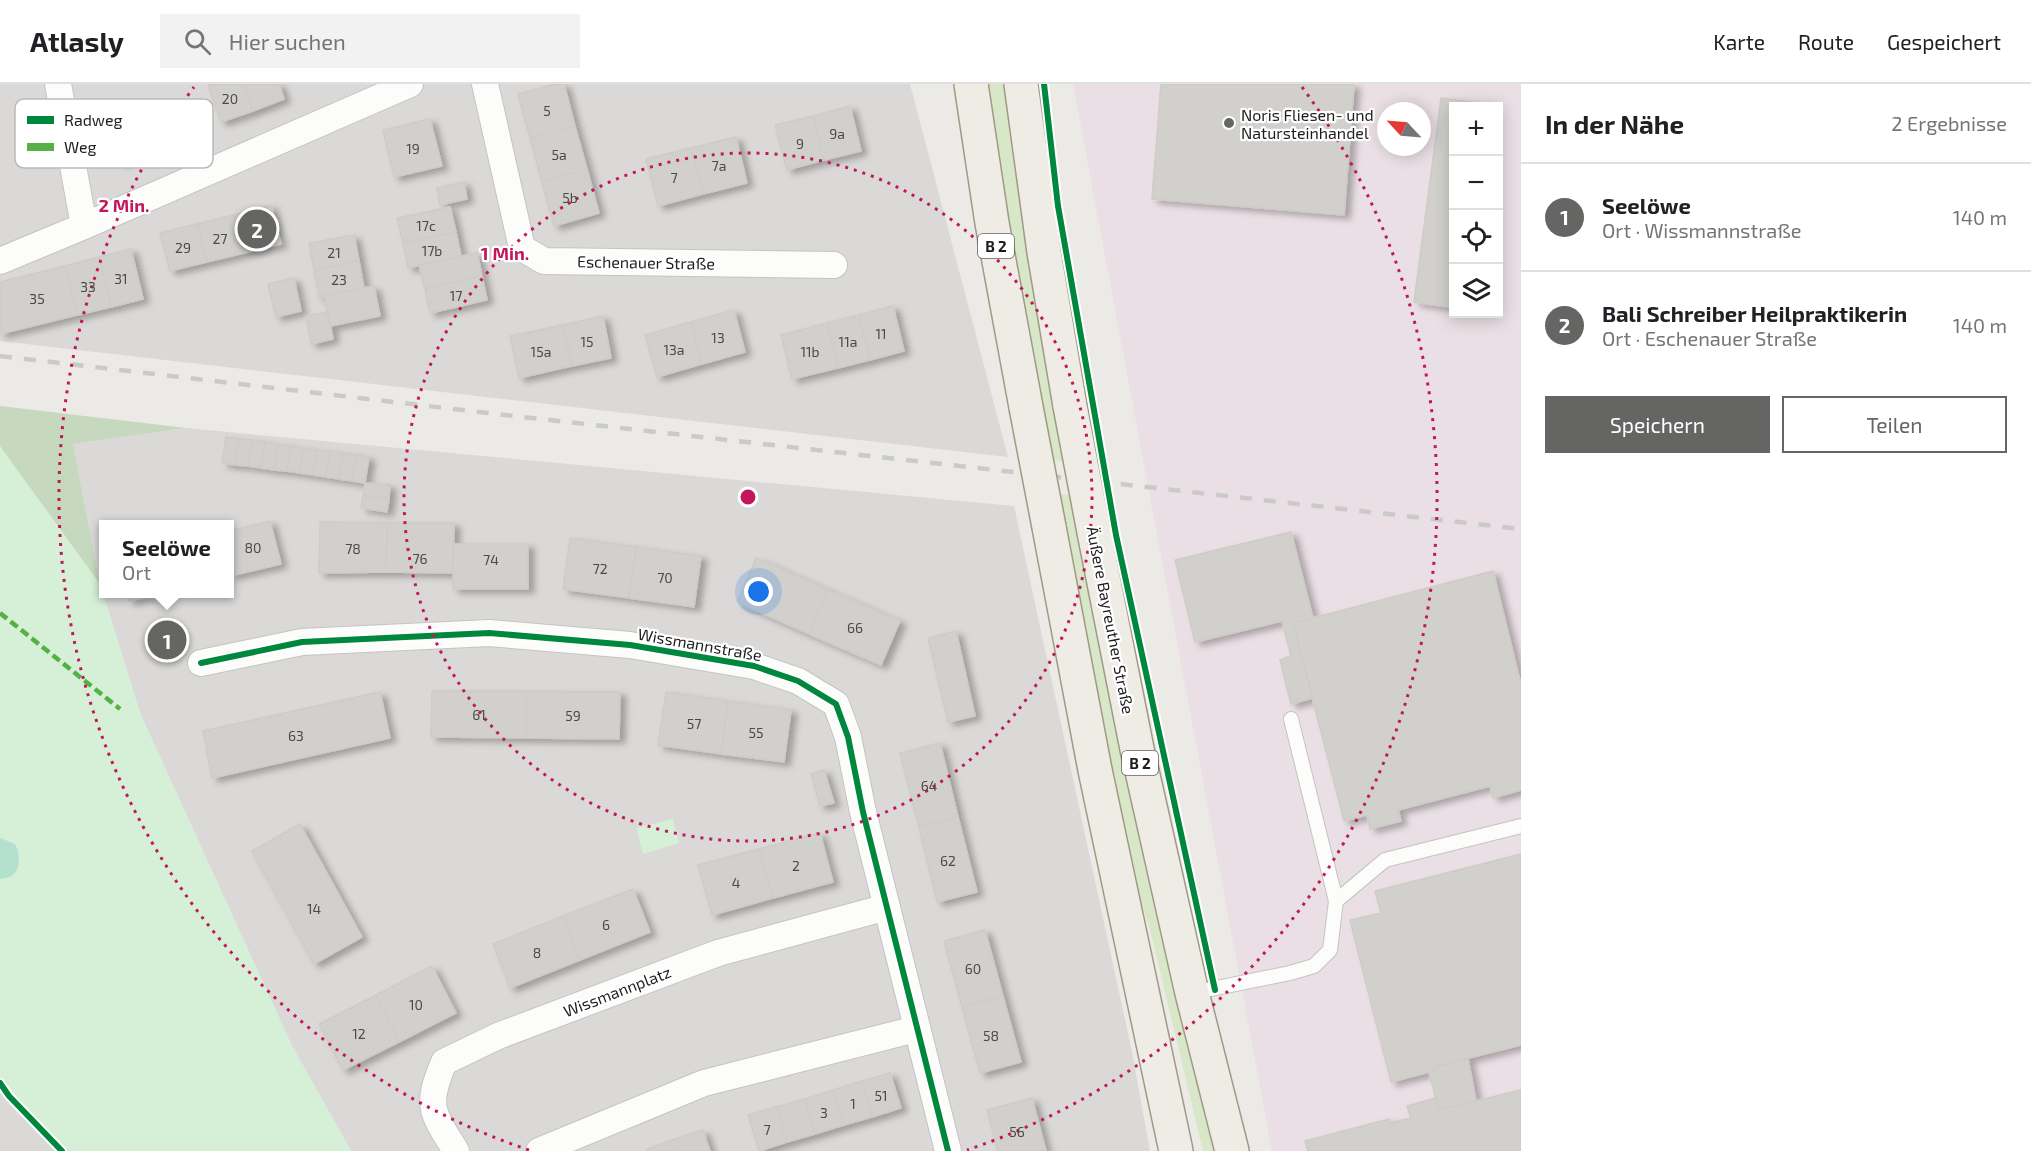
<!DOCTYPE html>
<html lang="de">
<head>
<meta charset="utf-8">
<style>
	:root { --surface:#fff; --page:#f2f2f2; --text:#202124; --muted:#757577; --line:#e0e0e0; --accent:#656563 }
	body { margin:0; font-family:"Exo 2",sans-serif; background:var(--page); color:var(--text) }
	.controls { position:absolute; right:18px; top:18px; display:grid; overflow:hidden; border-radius:0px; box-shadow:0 3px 15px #0003 }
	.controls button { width:54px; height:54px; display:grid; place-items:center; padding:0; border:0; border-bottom:2px solid var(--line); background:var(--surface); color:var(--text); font:30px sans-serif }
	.compass { position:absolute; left:1377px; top:18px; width:54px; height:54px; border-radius:50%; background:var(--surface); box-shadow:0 3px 15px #0003; rotate:296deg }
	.you { position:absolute; left:759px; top:508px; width:21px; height:21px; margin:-15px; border:4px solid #fff; border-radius:50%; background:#1a73e8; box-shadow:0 0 0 9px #1a73e833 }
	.badge { display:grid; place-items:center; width:39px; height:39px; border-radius:50%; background:var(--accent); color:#fff; font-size:20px; font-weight:700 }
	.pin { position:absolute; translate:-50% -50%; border:3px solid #fff; box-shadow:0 2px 6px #0006 }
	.popup { position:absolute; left:99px; top:436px; width:135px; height:78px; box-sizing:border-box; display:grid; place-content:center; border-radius:0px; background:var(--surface); filter:drop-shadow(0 2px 4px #0005); font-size:20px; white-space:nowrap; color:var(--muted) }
	.popup b { font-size:22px; color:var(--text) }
	.popup::after { content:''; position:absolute; left:50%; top:100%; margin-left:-12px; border:12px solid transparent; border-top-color:var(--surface) }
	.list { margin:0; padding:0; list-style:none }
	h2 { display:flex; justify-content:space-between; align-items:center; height:78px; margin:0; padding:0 24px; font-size:26px }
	h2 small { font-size:20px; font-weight:400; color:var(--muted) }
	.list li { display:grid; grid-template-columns:39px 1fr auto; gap:18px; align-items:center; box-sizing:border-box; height:108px; padding:0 24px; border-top:2px solid var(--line) }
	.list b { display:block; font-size:22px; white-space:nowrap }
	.list p { margin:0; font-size:20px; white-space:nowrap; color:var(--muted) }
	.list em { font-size:20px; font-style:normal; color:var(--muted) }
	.actions { display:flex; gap:12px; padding:18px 24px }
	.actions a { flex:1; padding:14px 0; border:2px solid var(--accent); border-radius:0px; text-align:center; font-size:21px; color:var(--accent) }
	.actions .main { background:var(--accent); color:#fff }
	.icon { flex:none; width:33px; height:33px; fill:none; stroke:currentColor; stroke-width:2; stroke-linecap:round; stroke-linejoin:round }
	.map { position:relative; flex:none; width:1521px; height:1067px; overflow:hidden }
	header { display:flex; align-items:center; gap:36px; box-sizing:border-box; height:84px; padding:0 30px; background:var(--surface); border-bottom:2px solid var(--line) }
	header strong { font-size:28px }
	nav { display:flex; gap:33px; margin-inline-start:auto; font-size:21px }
	.search { width:420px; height:54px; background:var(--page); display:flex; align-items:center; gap:15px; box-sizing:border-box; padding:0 21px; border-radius:0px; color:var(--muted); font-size:22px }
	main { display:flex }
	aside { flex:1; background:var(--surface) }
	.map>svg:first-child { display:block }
	.residential { fill:#dbd9d7; fill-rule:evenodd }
	.industrial { fill:#e9dfe4; fill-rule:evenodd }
	.religious { fill:#dad9d7 }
	.grass { fill:#d7e7c7 }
	.forest { fill:#c6d8bd }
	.park { fill:#d5f0d7 }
	.pitch { fill:#b4e0cf }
	.building { fill:#d2d0cd; stroke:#cfccc7; stroke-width:1.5; filter:url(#shadow) }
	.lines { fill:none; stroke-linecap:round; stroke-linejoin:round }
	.lane-casing { stroke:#c4c4c2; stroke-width:16 }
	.street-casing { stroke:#c4c4c2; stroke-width:28 }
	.primary-casing { stroke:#a09985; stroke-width:36 }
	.lane { stroke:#fcfcfb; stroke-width:14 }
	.street { stroke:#fcfcfb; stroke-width:26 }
	.primary { stroke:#efece5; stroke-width:33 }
	.rail { stroke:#cacac9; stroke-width:4.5; stroke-dasharray:12 12; stroke-linecap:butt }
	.primary-bridge-casing { stroke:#a09985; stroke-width:36; stroke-linecap:butt }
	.primary-bridge { stroke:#efece5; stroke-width:33 }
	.quiet { stroke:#55b145; stroke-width:4.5; stroke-dasharray:9 4.5; stroke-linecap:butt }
	.cycleway-casing { stroke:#fff; stroke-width:10 }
	.cycleway { stroke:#00873e; stroke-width:6 }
	.ring { fill:none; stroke:#c2185b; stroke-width:3; stroke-dasharray:3 6 }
	.poi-dot { fill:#656563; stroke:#fff; stroke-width:2 }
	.labels { text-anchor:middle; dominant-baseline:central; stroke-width:4.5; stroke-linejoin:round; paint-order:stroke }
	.number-label { font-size:14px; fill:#4a4a49 }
	.shield { fill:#fff; stroke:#616161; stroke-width:1.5 }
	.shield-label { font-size:15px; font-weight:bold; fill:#1d1d1d }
	.poi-label { font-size:16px; fill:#1d1d1d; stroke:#fff; text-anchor:start }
	.street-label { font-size:16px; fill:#1d1d1d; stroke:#fff }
	.key { fill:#fff; stroke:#bbb; stroke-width:1.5 }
	.key-label { font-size:16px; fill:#1d1d1d }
	.centre { fill:#c2185b; stroke:#fff; stroke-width:3 }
	.ring-label { font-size:18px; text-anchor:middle; font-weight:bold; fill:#c2185b; stroke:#fff; stroke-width:4.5; stroke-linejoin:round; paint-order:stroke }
</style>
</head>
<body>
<header>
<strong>Atlasly</strong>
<div class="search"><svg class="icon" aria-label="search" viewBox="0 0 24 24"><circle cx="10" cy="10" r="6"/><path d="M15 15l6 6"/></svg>Hier suchen</div>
<nav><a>Karte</a><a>Route</a><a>Gespeichert</a></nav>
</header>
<main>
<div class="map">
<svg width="1521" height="1067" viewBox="0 0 1521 1067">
	<defs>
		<filter id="shadow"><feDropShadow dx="6" dy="4" stdDeviation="3" flood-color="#0004"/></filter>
	</defs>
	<rect width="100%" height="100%" fill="#eceae6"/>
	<path class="residential" d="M0,0H910L1008,373L0,257Z
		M186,344L1014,422L1132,968L1150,1067H351L292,962L140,629L100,500L73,360ZM104,440H230V510H104Z
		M0,1008L56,1067H0Z"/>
	<path class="industrial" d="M1073,0H1521V1067H1272ZM1454,22H1498V230H1454ZM1386,27H1422V63H1386Z"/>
	<path class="religious" d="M216,354L233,420L153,440H104L103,453L88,387Z"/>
	<path class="grass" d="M986,0H1008L1065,378L1050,375L1015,191Z
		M1057,410L1071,411L1215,1067H1203L1150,845L1133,795Z"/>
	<path class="forest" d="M0,322L186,344L73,360L100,500L25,640L0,655Z"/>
	<path class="park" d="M0,362L100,500L140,629L292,962L351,1067H56L0,1008Z
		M673,735L679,759L643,770L636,744Z"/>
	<path class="pitch" d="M0,754L15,760C22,775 21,794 0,795Z"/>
	<path class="building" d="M211,0H243L253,27L221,38L208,1Z
		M243,0H279L284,15L253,27Z
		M555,0H564L575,42L530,54L518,10Z
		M1161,0H1354L1344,131L1152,115Z
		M1441,14L1485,20L1484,22H1454V224L1414,218Z
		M174,17L187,50L153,64L139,31Z
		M850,22L861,67L824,76L813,32Z
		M139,31L153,64L119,79L105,46Z
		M813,32L824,76L787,86L775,41Z
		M430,35L442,82L394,93L383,46Z
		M575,42L587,85L542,98L530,54Z
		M736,53L747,99L703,110L691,64Z
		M691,64L703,110L658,122L646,75Z
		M587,85L599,129L554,142L542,98Z
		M464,98L467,115L440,121L437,104Z
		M271,121L281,160L244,169L234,131Z
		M450,123L456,148L403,159L397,134Z
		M234,131L244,169L207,178L197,140Z
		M197,140L207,178L170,187L160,149Z
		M456,148L461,172L408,184L403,159Z
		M354,151L359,177L314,186L309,159Z
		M131,165L143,215L111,223L99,173Z
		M477,169L482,192L425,205L419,181Z
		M99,173L111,223L77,231L65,182Z
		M359,177L364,204L319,213L314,186Z
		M65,182L77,231L0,250V198Z
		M482,192L487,216L430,229L425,205Z
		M294,194L301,227L276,233L268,200Z
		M374,202L380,232L330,242L324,211Z
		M893,222L904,267L870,276L859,231Z
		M734,226L745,268L702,280L691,238Z
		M328,228L333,255L311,260L306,232Z
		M859,231L870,276L838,284L827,239Z
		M603,232L611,274L572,282L563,241Z
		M691,238L702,280L657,293L645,251Z
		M827,239L838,284L792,295L781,251Z
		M563,241L572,282L519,294L510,252Z
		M226,353L239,355L235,381L222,379Z
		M239,355L252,356L248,382L235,381Z
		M252,356L265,358L261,384L248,382Z
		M265,358L278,360L274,386L261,384Z
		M278,360L291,362L287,387L274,386Z
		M291,362L303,364L300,389L287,387Z
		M303,364L317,366L313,391L300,389Z
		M317,366L330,367L326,393L313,391Z
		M330,367L343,369L339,395L326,393Z
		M343,369L356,371L352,397L339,395Z
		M356,371L369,373L365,399L352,397Z
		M365,399L390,401L389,415L363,411Z
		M363,411L389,415L387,428L361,424Z
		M270,437L281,480L230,492V447Z
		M320,438L387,439L386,488L319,489Z
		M387,439H454L453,489L386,488Z
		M1291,448L1313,534L1293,539L1313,614L1291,620L1280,576L1291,572L1282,537L1195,558L1175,476Z
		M570,454L636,463L629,514L563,505Z
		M453,460H528V505H453Z
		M636,463L701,472L694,523L629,514Z
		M756,474L828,506L809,550L737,518Z
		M1493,487L1521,601V706L1493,714L1490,702L1398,726L1401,737L1370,745L1367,731L1344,737L1293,539Z
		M828,506L900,537L881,581L809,550Z
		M128,510H159L129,517Z
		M956,547L975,632L948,638L928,554Z
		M432,607H526V654L431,653Z
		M526,607L620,608L619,655L526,654Z
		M380,608L390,654L212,694L203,647Z
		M666,608L728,617L721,670L658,661Z
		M728,617L791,626L784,678L721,670Z
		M940,659L958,733L919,743L900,669Z
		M824,686L834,719L820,722L811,690Z
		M958,733L977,808L937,818L919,743Z
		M300,740L362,853L314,880L252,767Z
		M820,749L833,798L773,814L759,765Z
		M759,765L773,814L712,831L698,781Z
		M1521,770V961L1433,983L1434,986L1429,988L1391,998L1350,836L1381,829L1375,807Z
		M633,805L650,848L580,876L563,832Z
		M563,832L580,876L510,904L493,860Z
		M985,846L1003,912L962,923L944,857Z
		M432,882L456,929L399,958L376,911Z
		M376,911L399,958L343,986L319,940Z
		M1003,912L1021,978L980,989L962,923Z
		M1468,975L1476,1017L1439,1026L1429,988L1434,986L1433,983Z
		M890,989L901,1024L872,1033L862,997Z
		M862,997L872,1033L844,1041L833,1006Z
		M833,1006L844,1041L815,1050L805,1015Z
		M1521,1006V1067H1308L1305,1057L1389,1035L1390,1039L1411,1034L1407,1022L1436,1014L1439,1026Z
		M1032,1014L1046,1067H998L987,1026Z
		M805,1015L815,1050L787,1058L776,1023Z
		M776,1023L787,1058L759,1067L748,1031Z
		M703,1046L710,1067H679L675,1055Z
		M675,1055L679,1067H647V1065Z"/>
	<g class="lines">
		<defs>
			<path id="lane" d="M1291,635L1336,817
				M1192,909L1290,889L1314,882L1330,866L1336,817L1385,776L1521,742"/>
			<path id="street" d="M58,0L84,142
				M485,0L522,164L544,177L834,181
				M0,177L84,142L410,0
				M201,579L302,558L489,549L630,561L754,582L798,597L836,620L848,653L863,728L948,1067
				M456,1067C432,1028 425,1023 444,978L498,952L718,869L887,823
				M539,1067L704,999L916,945"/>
			<path id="primary" d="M971,0L992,139L1026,323
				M1021,0L1044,168L1070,322
				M1049,443L1095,686L1176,1067
				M1094,448L1137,665L1192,909L1232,1067"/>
		</defs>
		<use href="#lane" class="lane-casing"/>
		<use href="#street" class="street-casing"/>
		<use href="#primary" class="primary-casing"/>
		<use href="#lane" class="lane"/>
		<use href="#street" class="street"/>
		<use href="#primary" class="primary"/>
		<path class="rail" d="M0,272L505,331L1521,445"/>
		<defs>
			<path id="primary-bridge" d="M1070,322L1094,448
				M1026,323L1049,443"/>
		</defs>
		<use href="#primary-bridge" class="primary-bridge-casing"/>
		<use href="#primary-bridge" class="primary-bridge"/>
		<path class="quiet" d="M0,529L120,625"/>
		<defs>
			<path id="cycleway" d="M1044,0L1058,122L1116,451L1215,906
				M201,579L302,558L489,549L630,561L754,582L798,597L836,620L848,653L863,728L948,1067
				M0,999L9,1012L62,1067"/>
		</defs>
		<use href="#cycleway" class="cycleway-casing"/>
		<use href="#cycleway" class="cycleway"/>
	</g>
	<g class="ring">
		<circle cx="748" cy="413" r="344"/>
		<path d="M529 1066A689 689 0 0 1 194 3M1302 3A689 689 0 0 1 967 1066"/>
	</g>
	<circle class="poi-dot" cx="1229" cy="39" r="6"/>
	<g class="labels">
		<g class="number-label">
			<text x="230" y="14">20</text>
			<text x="547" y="26">5</text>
			<text x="837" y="49">9a</text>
			<text x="800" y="59">9</text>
			<text x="413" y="64">19</text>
			<text x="559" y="70">5a</text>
			<text x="719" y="81">7a</text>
			<text x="674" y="93">7</text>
			<text x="570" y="113">5b</text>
			<text x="426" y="141">17c</text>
			<text x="220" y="154">27</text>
			<text x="183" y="163">29</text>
			<text x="432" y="166">17b</text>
			<text x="334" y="168">21</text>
			<text x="121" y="194">31</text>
			<text x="339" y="195">23</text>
			<text x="88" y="202">33</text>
			<text x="456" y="211">17</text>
			<text x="37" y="214">35</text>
			<text x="881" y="249">11</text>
			<text x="718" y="253">13</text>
			<text x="587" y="257">15</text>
			<text x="848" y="257">11a</text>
			<text x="674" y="265">13a</text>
			<text x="541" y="267">15a</text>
			<text x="810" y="267">11b</text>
			<text x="253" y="463">80</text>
			<text x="353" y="464">78</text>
			<text x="420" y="474">76</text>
			<text x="491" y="475">74</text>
			<text x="600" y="484">72</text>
			<text x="665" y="493">70</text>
			<text x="855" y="543">66</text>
			<text x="479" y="630">61</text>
			<text x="573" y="631">59</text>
			<text x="694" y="639">57</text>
			<text x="756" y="648">55</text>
			<text x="296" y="651">63</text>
			<text x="929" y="701">64</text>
			<text x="948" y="776">62</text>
			<text x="796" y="781">2</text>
			<text x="736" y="798">4</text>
			<text x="314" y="824">14</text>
			<text x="606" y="840">6</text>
			<text x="537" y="868">8</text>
			<text x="973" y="884">60</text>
			<text x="416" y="920">10</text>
			<text x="359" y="949">12</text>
			<text x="991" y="951">58</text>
			<text x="881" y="1011">51</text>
			<text x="853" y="1019">1</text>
			<text x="824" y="1028">3</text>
			<text x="767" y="1045">7</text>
			<text x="1017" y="1047">56</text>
		</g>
		<g class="shield">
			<rect x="978" y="150" width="36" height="24" rx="4.5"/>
			<rect x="1122" y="667" width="36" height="24" rx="4.5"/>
		</g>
		<g class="shield-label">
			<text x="996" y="162">B 2</text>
			<text x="1140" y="679">B 2</text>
		</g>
		<g class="poi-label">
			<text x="1241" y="30">Noris Fliesen- und<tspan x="1241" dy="18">Natursteinhandel</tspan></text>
		</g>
		<g class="street-label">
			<text transform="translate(646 178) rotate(1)">Eschenauer Straße</text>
			<text transform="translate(1111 536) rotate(79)">Äußere Bayreuther Straße</text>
			<text transform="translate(700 560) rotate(10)">Wissmannstraße</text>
			<text transform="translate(617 907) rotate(-21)">Wissmannplatz</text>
		</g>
	</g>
	<rect x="15" y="15" width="198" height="69" rx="9" class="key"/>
	<rect x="27" y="32" width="27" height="8" fill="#00873e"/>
	<rect x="27" y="59" width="27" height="8" fill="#55b145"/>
	<g class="key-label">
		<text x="64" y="42">Radweg</text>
		<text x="64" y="69">Weg</text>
	</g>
	<circle cx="748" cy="413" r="9" class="centre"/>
	<g class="ring-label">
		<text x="124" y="128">2 Min.</text>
		<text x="505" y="176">1 Min.</text>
	</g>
</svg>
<div class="controls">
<button>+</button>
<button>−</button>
<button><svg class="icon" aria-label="locate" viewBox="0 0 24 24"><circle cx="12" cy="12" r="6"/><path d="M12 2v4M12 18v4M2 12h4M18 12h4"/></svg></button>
<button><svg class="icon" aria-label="layers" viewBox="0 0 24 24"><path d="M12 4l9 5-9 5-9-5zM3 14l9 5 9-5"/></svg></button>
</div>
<svg class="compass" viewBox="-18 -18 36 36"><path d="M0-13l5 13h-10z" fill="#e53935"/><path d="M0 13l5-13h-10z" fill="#757577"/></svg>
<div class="you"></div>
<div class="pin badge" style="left:167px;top:556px">1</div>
<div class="popup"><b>Seelöwe</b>Ort</div>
<div class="pin badge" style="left:257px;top:145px">2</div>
</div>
<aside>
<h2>In der Nähe<small>2 Ergebnisse</small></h2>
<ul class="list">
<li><span class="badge">1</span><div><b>Seelöwe</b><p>Ort · Wissmannstraße</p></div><em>140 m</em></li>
<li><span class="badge">2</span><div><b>Bali Schreiber Heilpraktikerin</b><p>Ort · Eschenauer Straße</p></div><em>140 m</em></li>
</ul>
<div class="actions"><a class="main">Speichern</a><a>Teilen</a></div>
</aside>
</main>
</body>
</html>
